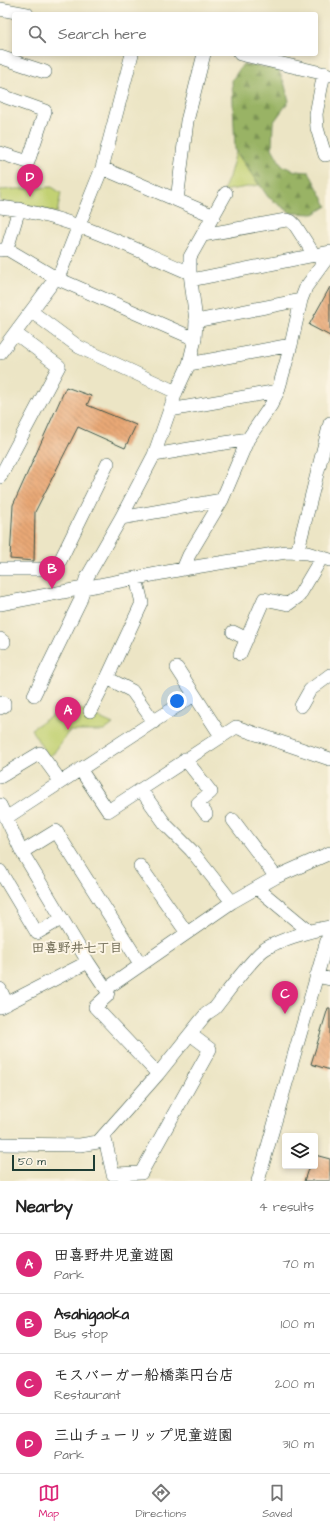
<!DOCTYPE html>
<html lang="en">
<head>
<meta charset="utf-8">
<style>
	:root { --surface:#fff; --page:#f2f2f2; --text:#222; --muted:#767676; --line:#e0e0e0; --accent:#db2777 }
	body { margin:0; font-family:"Architects Daughter","Klee One",sans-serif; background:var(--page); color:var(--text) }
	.controls { position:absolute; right:12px; bottom:12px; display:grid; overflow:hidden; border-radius:4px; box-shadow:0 2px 6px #0003 }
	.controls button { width:36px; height:36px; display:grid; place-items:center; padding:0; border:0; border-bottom:1px solid var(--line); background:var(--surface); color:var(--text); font:20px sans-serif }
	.scale { position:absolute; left:12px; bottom:10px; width:83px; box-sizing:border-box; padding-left:4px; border:2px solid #1f3d34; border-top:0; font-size:11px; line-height:14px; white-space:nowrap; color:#1f3d34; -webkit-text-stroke:3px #fcf5e5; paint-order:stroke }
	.you { position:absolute; left:177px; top:701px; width:14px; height:14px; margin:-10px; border:3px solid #fff; border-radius:50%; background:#1a73e8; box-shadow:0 0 0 6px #1a73e833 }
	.badge { display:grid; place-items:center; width:26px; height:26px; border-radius:50%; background:var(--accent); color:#fff; font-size:13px; font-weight:700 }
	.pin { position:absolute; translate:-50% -33px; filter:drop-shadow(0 1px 2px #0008) }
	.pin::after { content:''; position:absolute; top:21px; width:14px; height:12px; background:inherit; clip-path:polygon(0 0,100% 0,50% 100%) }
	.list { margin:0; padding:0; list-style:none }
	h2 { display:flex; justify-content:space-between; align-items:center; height:52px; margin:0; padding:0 16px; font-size:17px }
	h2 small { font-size:13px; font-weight:400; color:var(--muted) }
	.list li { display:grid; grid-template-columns:26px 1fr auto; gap:12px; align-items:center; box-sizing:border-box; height:60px; padding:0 16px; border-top:1px solid var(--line) }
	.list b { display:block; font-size:15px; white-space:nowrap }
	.list p { margin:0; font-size:13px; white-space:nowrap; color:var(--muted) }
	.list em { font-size:13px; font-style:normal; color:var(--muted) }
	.icon { flex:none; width:22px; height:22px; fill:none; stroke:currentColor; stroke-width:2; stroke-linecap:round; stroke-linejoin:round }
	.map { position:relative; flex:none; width:330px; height:1181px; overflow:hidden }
	.search { position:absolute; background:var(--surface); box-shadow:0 2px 6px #0003; left:12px; right:12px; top:12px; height:44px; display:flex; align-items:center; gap:10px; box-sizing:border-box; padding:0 14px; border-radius:4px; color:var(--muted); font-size:15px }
	.sheet { height:292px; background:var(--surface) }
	nav { display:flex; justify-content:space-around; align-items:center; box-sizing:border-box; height:56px; border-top:1px solid var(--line); background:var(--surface); font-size:11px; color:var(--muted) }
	nav a { display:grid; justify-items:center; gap:2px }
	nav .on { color:var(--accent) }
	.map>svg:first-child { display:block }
	.forest { fill:url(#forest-firs); stroke:#5c784c }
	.green { fill:#c2d173; stroke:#708754 }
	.building { fill:url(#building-back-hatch) }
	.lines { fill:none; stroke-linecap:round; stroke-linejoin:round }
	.minor-casing { stroke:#3e564a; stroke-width:14 }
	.minor { stroke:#fff; stroke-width:13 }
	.labels { text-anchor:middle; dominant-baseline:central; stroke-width:4; stroke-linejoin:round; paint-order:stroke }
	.neighbourhood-label { font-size:13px; font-weight:bold; fill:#66624b; stroke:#fcf5e5 }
</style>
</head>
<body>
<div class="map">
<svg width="330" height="1181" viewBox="0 0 330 1181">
	<defs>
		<pattern id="forest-firs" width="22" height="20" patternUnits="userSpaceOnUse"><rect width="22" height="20" fill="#99b365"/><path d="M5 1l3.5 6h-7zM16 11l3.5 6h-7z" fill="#7c9354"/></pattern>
		<pattern id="building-back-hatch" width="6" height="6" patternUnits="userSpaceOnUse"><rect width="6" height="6" fill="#e9a876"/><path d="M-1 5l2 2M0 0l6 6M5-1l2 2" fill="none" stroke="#bc8a62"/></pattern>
	</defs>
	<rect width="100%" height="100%" fill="#fcf5e5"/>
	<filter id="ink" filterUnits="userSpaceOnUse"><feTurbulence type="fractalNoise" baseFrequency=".025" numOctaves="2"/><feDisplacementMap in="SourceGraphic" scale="8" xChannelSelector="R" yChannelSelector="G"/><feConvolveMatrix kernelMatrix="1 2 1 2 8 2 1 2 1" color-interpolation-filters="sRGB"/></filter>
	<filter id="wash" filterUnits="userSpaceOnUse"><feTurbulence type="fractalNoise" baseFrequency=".012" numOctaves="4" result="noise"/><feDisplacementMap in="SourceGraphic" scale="16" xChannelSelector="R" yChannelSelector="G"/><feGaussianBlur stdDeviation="0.9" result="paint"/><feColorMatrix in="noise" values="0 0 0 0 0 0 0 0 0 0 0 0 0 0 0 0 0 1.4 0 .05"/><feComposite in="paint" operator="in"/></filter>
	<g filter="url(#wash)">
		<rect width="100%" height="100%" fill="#ece5c5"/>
		<path class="forest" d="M243,64L278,69L284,82L289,101L273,123L272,148L282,166L296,171L309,172L327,206L314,214L291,213L268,197L235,149L232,80Z"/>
		<path class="green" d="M236,152L259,185L223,191L229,177Z
			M52,187L61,193L57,213L23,204L0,202V190Z
			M64,702L113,724L104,731H69L54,753L48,757L31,729L58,712Z"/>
		<g id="blocks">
			<path class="building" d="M330,287V336L309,325Z
				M66,387L91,396L87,405L136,425L125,448L78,427L35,512L34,561L10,559L13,505Z
				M328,1008H330V1070L311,1064Z
				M315,1155L330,1159V1181H304L309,1166H315Z"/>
		</g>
	</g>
	<g filter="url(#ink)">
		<use href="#blocks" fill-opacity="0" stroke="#3e564a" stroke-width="1"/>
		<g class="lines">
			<defs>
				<path id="minor" d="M0,9L27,14
					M240,54L330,75
					M0,57L45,72
					M324,73L316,114L317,128L325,155L330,154
					M0,95L45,111L28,162L0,153
					M102,168L214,216
					M177,200L187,121L204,54
					M0,207C67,214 129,247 190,273
					M203,235L286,220L291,221L295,225L315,256
					M7,249L19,209
					M0,250L7,249L56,278L195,339
					M191,280L330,252
					M32,312L79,347L176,392
					M196,321L301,300
					M0,353L61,271L79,225L102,168L132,54
					M189,364L291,345
					M170,410L278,391
					M154,455L248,439
					M0,477L59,366L15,333
					M121,518L222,500
					M297,553L330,423
					M0,569H48L58,565L108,463
					M183,569L189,555L222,500L248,439L271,405L278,391L291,345L301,300L306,287L330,254
					M0,604L183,569L286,552L307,553L330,560
					M233,632L247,639
					M0,639L4,642
					M240,654L264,599L288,604L299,596L322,557
					M177,668L221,736
					M107,678L132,691L154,722
					M34,695L80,601L86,579L121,518L154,455L176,392L189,364L195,339L196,321L190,273V257L226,193
					M0,702L4,703V706L0,708
					M301,706L310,690L330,675
					M90,711L107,678L142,603L136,578
					M185,759L211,792L198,803L206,814
					M80,769L108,811L236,727L330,759
					M0,777L40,753L61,782
					M141,790L166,825L191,850L232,902
					M0,805L22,852L88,962L108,992L107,996L95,1007L158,1074
					M6,818L194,695
					M233,820L276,877
					M22,852L56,831L141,965
					M140,866L187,933
					M0,871L37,933L61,919
					M257,888L309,931
					M316,976L330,979
					M0,989L7,1004
					M106,989L232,902L276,877L330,853
					M0,1007L88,962
					M104,1135L113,1174L141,1173L210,1049L190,1034
					M0,1144L80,1145L98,1142L158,1074L206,1014L215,1008C229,990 244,969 260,953C272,941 313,930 330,927
					M258,1181L330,930"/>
			</defs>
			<use href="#minor" class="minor-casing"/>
			<use href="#minor" class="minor"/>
		</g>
	</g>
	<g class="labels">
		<g class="neighbourhood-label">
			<text x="77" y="948">田喜野井七丁目</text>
		</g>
	</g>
</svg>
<div class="controls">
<button><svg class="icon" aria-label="layers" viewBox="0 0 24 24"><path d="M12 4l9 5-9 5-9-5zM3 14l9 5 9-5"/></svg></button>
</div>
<div class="scale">50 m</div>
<div class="you"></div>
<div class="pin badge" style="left:68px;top:730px">A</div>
<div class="pin badge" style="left:52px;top:589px">B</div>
<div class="pin badge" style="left:285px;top:1014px">C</div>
<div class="pin badge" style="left:30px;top:197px">D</div>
<div class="search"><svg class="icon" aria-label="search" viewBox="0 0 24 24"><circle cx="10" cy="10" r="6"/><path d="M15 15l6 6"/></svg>Search here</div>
</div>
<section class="sheet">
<h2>Nearby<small>4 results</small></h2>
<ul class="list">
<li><span class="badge">A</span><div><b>田喜野井児童遊園</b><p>Park</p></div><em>70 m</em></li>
<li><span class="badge">B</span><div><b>Asahigaoka</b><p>Bus stop</p></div><em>100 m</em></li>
<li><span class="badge">C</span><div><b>モスバーガー船橋薬円台店</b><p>Restaurant</p></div><em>200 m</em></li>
<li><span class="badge">D</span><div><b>三山チューリップ児童遊園</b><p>Park</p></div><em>310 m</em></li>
</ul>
</section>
<nav>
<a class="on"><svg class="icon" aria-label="map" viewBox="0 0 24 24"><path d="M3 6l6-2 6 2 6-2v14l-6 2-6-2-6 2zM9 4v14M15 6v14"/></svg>Map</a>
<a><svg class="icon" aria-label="directions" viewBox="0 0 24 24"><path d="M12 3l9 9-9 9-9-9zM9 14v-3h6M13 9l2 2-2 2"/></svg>Directions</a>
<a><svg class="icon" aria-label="saved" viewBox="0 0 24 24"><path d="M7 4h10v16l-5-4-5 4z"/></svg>Saved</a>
</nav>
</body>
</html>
